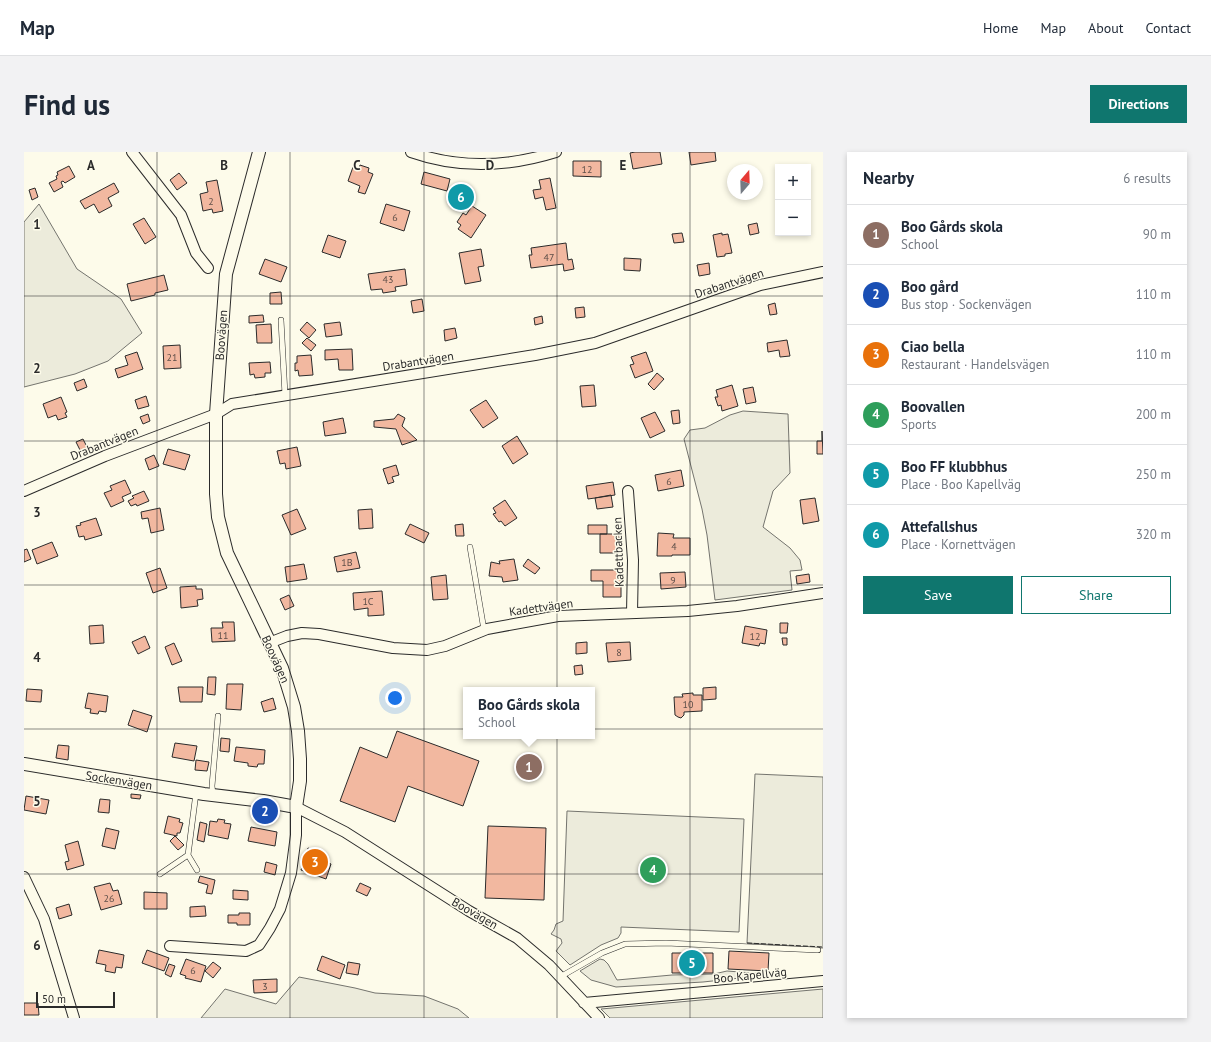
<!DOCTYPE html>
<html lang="en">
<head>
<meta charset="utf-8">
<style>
	:root { --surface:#fff; --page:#f2f2f3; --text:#1f2937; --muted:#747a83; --line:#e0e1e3; --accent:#0f766e }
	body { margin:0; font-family:"PT Sans",sans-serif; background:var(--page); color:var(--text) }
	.controls { position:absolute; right:12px; top:12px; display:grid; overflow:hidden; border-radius:0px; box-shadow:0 2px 6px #0003 }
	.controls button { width:36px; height:36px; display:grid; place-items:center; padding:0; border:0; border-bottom:1px solid var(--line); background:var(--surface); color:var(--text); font:20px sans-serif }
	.compass { position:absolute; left:703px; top:12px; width:36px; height:36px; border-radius:50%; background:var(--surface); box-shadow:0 2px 6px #0003; rotate:19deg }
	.scale { position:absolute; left:12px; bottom:10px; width:79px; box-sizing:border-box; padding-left:4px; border:2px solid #2b2b2b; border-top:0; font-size:11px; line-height:14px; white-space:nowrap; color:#2b2b2b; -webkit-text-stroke:3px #fdfbea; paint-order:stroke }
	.you { position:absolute; left:371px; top:546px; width:14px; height:14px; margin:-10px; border:3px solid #fff; border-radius:50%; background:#1a73e8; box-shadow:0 0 0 6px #1a73e833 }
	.badge { display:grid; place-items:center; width:26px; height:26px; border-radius:50%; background:var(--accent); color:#fff; font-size:13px; font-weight:700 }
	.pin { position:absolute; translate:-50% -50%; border:2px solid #fff; box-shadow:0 1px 4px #0006 }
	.popup { position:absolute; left:439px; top:535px; width:132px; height:52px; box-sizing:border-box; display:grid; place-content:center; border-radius:0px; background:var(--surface); filter:drop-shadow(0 1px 3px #0005); font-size:13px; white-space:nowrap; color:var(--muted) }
	.popup b { font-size:15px; color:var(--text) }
	.popup::after { content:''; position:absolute; left:50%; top:100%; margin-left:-8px; border:8px solid transparent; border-top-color:var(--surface) }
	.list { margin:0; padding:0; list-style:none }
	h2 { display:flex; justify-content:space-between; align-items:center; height:52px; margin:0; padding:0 16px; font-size:17px }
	h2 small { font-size:13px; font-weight:400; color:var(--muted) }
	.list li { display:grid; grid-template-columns:26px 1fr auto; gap:12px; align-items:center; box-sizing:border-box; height:60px; padding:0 16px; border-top:1px solid var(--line) }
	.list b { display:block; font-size:15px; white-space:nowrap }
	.list p { margin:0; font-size:13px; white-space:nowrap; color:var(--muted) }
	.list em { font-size:13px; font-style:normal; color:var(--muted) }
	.actions { display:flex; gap:8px; padding:12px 16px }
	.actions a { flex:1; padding:9px 0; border:1px solid var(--accent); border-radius:0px; text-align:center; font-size:14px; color:var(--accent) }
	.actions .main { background:var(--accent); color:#fff }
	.map { position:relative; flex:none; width:799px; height:866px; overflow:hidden; border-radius:0px }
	header { display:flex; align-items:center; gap:24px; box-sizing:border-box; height:56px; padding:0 20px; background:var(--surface); border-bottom:1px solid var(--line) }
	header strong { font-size:19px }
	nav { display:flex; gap:22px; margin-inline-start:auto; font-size:14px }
	.intro { display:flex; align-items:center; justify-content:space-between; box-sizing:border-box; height:96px; padding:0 24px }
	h1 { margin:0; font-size:28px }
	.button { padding:10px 18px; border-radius:0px; background:var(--accent); color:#fff; font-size:14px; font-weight:700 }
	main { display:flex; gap:24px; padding:0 24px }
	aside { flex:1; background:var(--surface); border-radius:0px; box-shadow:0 2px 6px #0003 }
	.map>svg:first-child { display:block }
	.green { fill:#ecebdb; stroke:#74746e }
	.building { fill:#f2b8a0; stroke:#2b2b2b }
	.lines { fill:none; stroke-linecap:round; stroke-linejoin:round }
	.service-casing { stroke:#2b2b2b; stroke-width:6 }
	.minor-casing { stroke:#2b2b2b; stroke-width:12 }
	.tertiary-casing { stroke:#2b2b2b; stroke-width:14 }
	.service { stroke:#fdfbea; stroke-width:5 }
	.minor { stroke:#fdfbea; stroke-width:10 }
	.tertiary { stroke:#fdfbea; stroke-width:12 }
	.fence { stroke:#2b2b2b; stroke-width:1; stroke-dasharray:5 2; stroke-linecap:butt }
	.grid { fill:none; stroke:#2b2b2b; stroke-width:1; stroke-opacity:0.55 }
	.labels { text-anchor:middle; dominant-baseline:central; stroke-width:3; stroke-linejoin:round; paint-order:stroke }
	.number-label { font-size:10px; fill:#5d4e48 }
	.street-label { font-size:12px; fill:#2b2b2b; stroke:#fdfbea }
	.grid-label { font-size:13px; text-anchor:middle; font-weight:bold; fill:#2b2b2b; stroke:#fdfbea; stroke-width:3; stroke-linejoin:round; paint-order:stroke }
</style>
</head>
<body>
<header>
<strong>Map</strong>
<nav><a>Home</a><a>Map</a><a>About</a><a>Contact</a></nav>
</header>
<div class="intro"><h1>Find us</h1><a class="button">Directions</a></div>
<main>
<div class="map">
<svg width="799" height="866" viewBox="0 0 799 866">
	<rect width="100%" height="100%" fill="#fdfbea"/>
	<path class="green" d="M15,52L53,117L97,147L118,181L84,209L51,222L0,235V70Z
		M719,259L764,262L766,321L749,339L739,375L766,396L776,408L778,418L766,419L768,438L691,448L683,383L678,357L660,287L666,278L681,276L706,263Z
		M731,622L799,625V796L723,791Z
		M543,659L720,667L715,780L597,775V781L594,786L577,793L546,813L532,799L538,791L537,787L527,782L530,778L532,772L539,769Z
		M576,807L580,808L584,812L593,828L648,823L690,822L703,819L741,822L735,824L679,830L592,835L567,828L556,819Z
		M275,825L331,836L351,841L400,844L434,857L445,866H177L201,837L252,852Z
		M799,837V866H586L577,857Z"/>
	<path class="building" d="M611,0H636L638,12L609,17L606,1Z
		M665,0H691L692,9L667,13Z
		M549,9H577V25L549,24Z
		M336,13L345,16L344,20L349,22L341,42L334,40L336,34L324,29L329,15L335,17Z
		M45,14L51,25L41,31L39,29L37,30L39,35L30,40L25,31L33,27L32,24L34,23L33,20Z
		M400,20L426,27L423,39L397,32Z
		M155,21L163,31L153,38L146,28Z
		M526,26L532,56L522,58L519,45L511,47L509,38L517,37L515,28Z
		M193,28L199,59L189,61L188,57L179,59L176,42L184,40L182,30Z
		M90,31L95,40L84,46L88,54L75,61L70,52L61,57L56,49Z
		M11,36L14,45L8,48L5,38Z
		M437,41L440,47L436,49L434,43Z
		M362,52L386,59L380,79L356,71Z
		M448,54L462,63L447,86L434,77L437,73L433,70L439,61L442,63Z
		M120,66L132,85L121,92L109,72Z
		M733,71L735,81L726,83L724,73Z
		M658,81L660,90L650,91L648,82Z
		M698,81V83L704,82L708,101L701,102V104L693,105L689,83Z
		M304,83L322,89L316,106L298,100Z
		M542,91L544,108L548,107L550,117L540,119L539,112L507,116L505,103H508L507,96Z
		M457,97L460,114L454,115L457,129L441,132L435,101Z
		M600,106L617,107L616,119L600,118Z
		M241,107L263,115L257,130L235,122Z
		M685,111L686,122L675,124L673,113Z
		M381,117L383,133L371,135L372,139L359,141L358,137L347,138L344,122Z
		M140,123L144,138L131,141V143L107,149L103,132Z
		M257,140L258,152H246V141Z
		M398,147L400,159L389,161L387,149Z
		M751,151L753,162L746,163L744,153Z
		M560,155L561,165L552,166L551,156Z
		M239,163L240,170L225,171V164Z
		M518,164L519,171L511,173L510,166Z
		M283,170L292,178L285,186L276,178Z
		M316,170L318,183L302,185L300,172Z
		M247,172L248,191H233L232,173Z
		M431,176L433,186L421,189L420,178Z
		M283,186L292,193L287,199L278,191Z
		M763,188L766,204L756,205L755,198L744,200L743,191Z
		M156,193L157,216L140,217L139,194Z
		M328,197L329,218H315L314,207L301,208V198Z
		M113,200L119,217L94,226L91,217L104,213L101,204Z
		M622,200L629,219L611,226L606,213L610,212L607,205Z
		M287,203L289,223L275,224L274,218L271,219V211H273V204Z
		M246,210L247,221H241V225L231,226L230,222L226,223L225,211Z
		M633,221L640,227L630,238L624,232Z
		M60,227L63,235L53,239L50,231Z
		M570,233L572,254L558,255L556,234Z
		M708,233L714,254L698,259L697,253L694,254L691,245H694L692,238Z
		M729,235L732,250L722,252L719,237Z
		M122,244L125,254L114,257L111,248Z
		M37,245L43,260L41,261L43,265L34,268L32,263L24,266L19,252Z
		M462,248L474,266L459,276L446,258Z
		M655,258L656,271L649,272L647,259Z
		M631,260L641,279L626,286L617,266Z
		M124,262L126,269L119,272L116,265Z
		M374,262L381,266L378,274L393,288L378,293L372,277L350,275V269L370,267Z
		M319,266L322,281L301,284L299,270Z
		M798,279L799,302H793V289H798Z
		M493,284L504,302L489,312L478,294Z
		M59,287L64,297L57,300L52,290Z
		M273,295L277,314L262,317L261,311L256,312L253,299Z
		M144,297L166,303L161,318L139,312Z
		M130,303L135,314L125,318L121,307Z
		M372,313L375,323L368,325L370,330L364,332L359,317Z
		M657,318L660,334L634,339L631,323Z
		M101,328L107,341L98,345L100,349L87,355L80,341L88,338L86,334Z
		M589,330L591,343L564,347L562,334Z
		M120,339L125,349L113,354L112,352L107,354L104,349L110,346L108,344Z
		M587,343L589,355L573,357L571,346Z
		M791,346L795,369L779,372L776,348Z
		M481,348L493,366L481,374L477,369L475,370L469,362L472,361L469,356Z
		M136,356L140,378L127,381L124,366L118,367L117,360Z
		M273,357L282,377L267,383L258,363Z
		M348,357L349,376L335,377L334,358Z
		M72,366L78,383L61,388L60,384L55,385L52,374L57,373L56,371Z
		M386,372L405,381L400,391L381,382Z
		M439,372L440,384H432L431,373Z
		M564,373H583V382H564Z
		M634,381L650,382L649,386H666V403H648V404H633Z
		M576,382H595V401H576Z
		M28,390L34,404L13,412L8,398Z
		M3,397L7,407L0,410V398Z
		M332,400L336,416L313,420L310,405Z
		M490,407L494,428L479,430L478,425L465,424L467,410L476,412L475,409Z
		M504,407L516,416L511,422L499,414Z
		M280,412L283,427L263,430L261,415Z
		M136,416L143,436L129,441L122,421Z
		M567,418H597V445H579V429H567Z
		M661,420L662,435L637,437L636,421Z
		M785,422L786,430L773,432L772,424Z
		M422,423L424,447L409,448L407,425Z
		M172,434V437H178L179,447L173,448L174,454L157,456L156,435Z
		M358,439L360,463L344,464V456L330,458L329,441Z
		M265,443L270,454L261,458L256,447Z
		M198,470H210L211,489L188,490L187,476H199Z
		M756,471H764L763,481H756Z
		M79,473L80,491L66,492L65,474Z
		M721,474L743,478L741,492L736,491L735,494L718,491Z
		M121,484L126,496L114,502L108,490Z
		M758,486H763V493H759Z
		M563,490V501L552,502V491Z
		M606,490L607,508L584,510L582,491Z
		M150,491L158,509L148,513L141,495Z
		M558,513L559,522L551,523L550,514Z
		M184,525H192L191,543L183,542Z
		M203,532H219L217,558L202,557Z
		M154,535H179L178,550H156Z
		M692,535V547L679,548V536Z
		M3,537L18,538L17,550L2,549Z
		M64,541L84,544L82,560L75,559L74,562L66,561L67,557L61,556Z
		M669,541V543H678V559L660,560V563L657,566L654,565L651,563L650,545H659L658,542Z
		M249,546L252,557L240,560L237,550Z
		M109,558L128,564L123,580L104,573Z
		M373,579L455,609L439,654L384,634L371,670L316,649L336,595L363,606Z
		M197,586L206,587L205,600L196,599Z
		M151,591L173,594L170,609L148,605Z
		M34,593L45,594L44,608L32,606Z
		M212,595L241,598L240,612H234L233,615L224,614V611L210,609Z
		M172,608L185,610L183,619L171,618Z
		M107,642L117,643L116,647L107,646Z
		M2,644L25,648L22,662L0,658Z
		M76,647L86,648L85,661L74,660Z
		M144,664L156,667L155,670L159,671L156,681H153V684L140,681Z
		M194,667L201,668L200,671L207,672L204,687L184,683L186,669L193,670Z
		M176,670L183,672L180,690L173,688Z
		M464,674L522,676L520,748L461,746Z
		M227,675L253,680L251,694L224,689Z
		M82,676L95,679L91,697L78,694Z
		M151,684L160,693L154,698L146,689Z
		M54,689L60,713L43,718L41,710L45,709L41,693Z
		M284,696L303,702L300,709L307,712L302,727L277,718Z
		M242,710L253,713L251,723L240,720Z
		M176,724L191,728L188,742L182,741L184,733L174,730Z
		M86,731L89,739L94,738L98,752L77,758L70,735Z
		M336,731L347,736L343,744L332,739Z
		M209,738L224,739V748L209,747Z
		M120,740L143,741V757H120Z
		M45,752L48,763L35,767L32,756Z
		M181,754L182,764L166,765V755Z
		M215,761H226V773H213V771H204V763H215Z
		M75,798L100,803L98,816L92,815L91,821L81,819L82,813L72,811Z
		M123,798L145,806L140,819L118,811Z
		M705,799L745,801L744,819L704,817Z
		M648,801H689V821H648Z
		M298,804L321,813L316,827L293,818Z
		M162,807L182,814L177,830L161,826L162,824L156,822Z
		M189,810L197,816L189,826L181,819Z
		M324,810L336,812L334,823L322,821Z
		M145,812L151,814L147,825L141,822Z
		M253,827V840L230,841L229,828Z
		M0,851H14L15,863H0Z"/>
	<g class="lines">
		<defs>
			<path id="service" d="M257,168L261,243
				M446,395L460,478
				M189,643L188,634L194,564
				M164,703L173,718
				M136,722L164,703L172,641
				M536,825L578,801L601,792L642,791L794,798"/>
			<path id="minor" d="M108,0L157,63L172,101L184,116
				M387,0C435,17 484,15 532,0
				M0,339L81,304L192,262L208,252L511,203L571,191L736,133L799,120
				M604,339L609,408L608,461
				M245,491L263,484L278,481L295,482L369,496L403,498L421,494L463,477L534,464L664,459L713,454L799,441
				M0,725L20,767L50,866
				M146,794L222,799L235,793L246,776L256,757L267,721L272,683V655L321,680L445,759L493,786L525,813L575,866
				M560,851L799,829"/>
			<path id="tertiary" d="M0,612L180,642L239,649L272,655L276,629V607L274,579L270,555L258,516L203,401L194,365L192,342V262L202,122L235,0"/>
		</defs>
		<use href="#service" class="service-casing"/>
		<use href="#minor" class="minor-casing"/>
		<use href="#tertiary" class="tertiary-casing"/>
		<use href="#service" class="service"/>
		<use href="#minor" class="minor"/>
		<use href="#tertiary" class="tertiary"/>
		<path class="fence" d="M723,791L799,795"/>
	</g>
	<path class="grid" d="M133,0V866M266,0V866M400,0V866M533,0V866M666,0V866M0,144H799M0,289H799M0,433H799M0,577H799M0,722H799"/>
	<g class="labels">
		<g class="number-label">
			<text x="563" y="17">12</text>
			<text x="187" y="49">2</text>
			<text x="371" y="65">6</text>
			<text x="525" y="105">47</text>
			<text x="364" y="127">43</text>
			<text x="148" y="205">21</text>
			<text x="645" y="329">6</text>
			<text x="650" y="394">4</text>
			<text x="323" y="410">1B</text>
			<text x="649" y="428">9</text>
			<text x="344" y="449">1C</text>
			<text x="199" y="483">11</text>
			<text x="731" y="484">12</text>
			<text x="595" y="500">8</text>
			<text x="664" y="552">10</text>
			<text x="85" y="746">26</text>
			<text x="169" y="818">6</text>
			<text x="241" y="834">3</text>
		</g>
		<g class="street-label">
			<text transform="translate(705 131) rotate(-18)">Drabantvägen</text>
			<text transform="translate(197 183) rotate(-86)">Boovägen</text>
			<text transform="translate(394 209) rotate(-9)">Drabantvägen</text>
			<text transform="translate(80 291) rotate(-22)">Drabantvägen</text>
			<text transform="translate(594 400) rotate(-92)">Kadettbacken</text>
			<text transform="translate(517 455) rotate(-8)">Kadettvägen</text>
			<text transform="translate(252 507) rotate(66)">Boovägen</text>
			<text transform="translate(95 628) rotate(9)">Sockenvägen</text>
			<text transform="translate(451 761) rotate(30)">Boovägen</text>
			<text transform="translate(726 823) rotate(-6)">Boo Kapellväg</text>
		</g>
	</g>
	<g class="grid-label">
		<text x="67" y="18">A</text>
		<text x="200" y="18">B</text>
		<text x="333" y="18">C</text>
		<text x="466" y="18">D</text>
		<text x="599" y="18">E</text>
		<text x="13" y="77">1</text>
		<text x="13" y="221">2</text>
		<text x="13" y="365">3</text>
		<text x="13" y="510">4</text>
		<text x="13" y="654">5</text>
		<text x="13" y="798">6</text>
	</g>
</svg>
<div class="controls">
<button>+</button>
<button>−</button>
</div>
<svg class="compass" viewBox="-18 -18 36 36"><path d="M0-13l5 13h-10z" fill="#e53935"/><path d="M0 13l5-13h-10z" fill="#747a83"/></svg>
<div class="scale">50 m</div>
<div class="you"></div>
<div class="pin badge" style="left:505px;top:615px;background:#8d6e63">1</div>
<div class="popup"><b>Boo Gårds skola</b>School</div>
<div class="pin badge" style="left:241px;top:659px;background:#1a4fb4">2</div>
<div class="pin badge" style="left:291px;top:710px;background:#e8710a">3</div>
<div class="pin badge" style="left:629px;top:718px;background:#2e9e5b">4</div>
<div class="pin badge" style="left:668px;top:811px;background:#0f9aa8">5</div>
<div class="pin badge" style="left:437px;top:45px;background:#0f9aa8">6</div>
</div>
<aside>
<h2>Nearby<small>6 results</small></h2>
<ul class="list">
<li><span class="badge" style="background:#8d6e63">1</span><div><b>Boo Gårds skola</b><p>School</p></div><em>90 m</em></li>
<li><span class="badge" style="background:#1a4fb4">2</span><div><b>Boo gård</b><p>Bus stop · Sockenvägen</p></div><em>110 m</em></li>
<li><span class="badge" style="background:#e8710a">3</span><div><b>Ciao bella</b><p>Restaurant · Handelsvägen</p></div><em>110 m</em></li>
<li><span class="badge" style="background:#2e9e5b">4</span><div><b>Boovallen</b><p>Sports</p></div><em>200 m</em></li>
<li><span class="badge" style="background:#0f9aa8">5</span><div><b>Boo FF klubbhus</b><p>Place · Boo Kapellväg</p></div><em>250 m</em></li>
<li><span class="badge" style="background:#0f9aa8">6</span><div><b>Attefallshus</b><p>Place · Kornettvägen</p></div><em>320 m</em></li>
</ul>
<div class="actions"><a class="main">Save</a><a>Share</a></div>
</aside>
</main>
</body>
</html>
